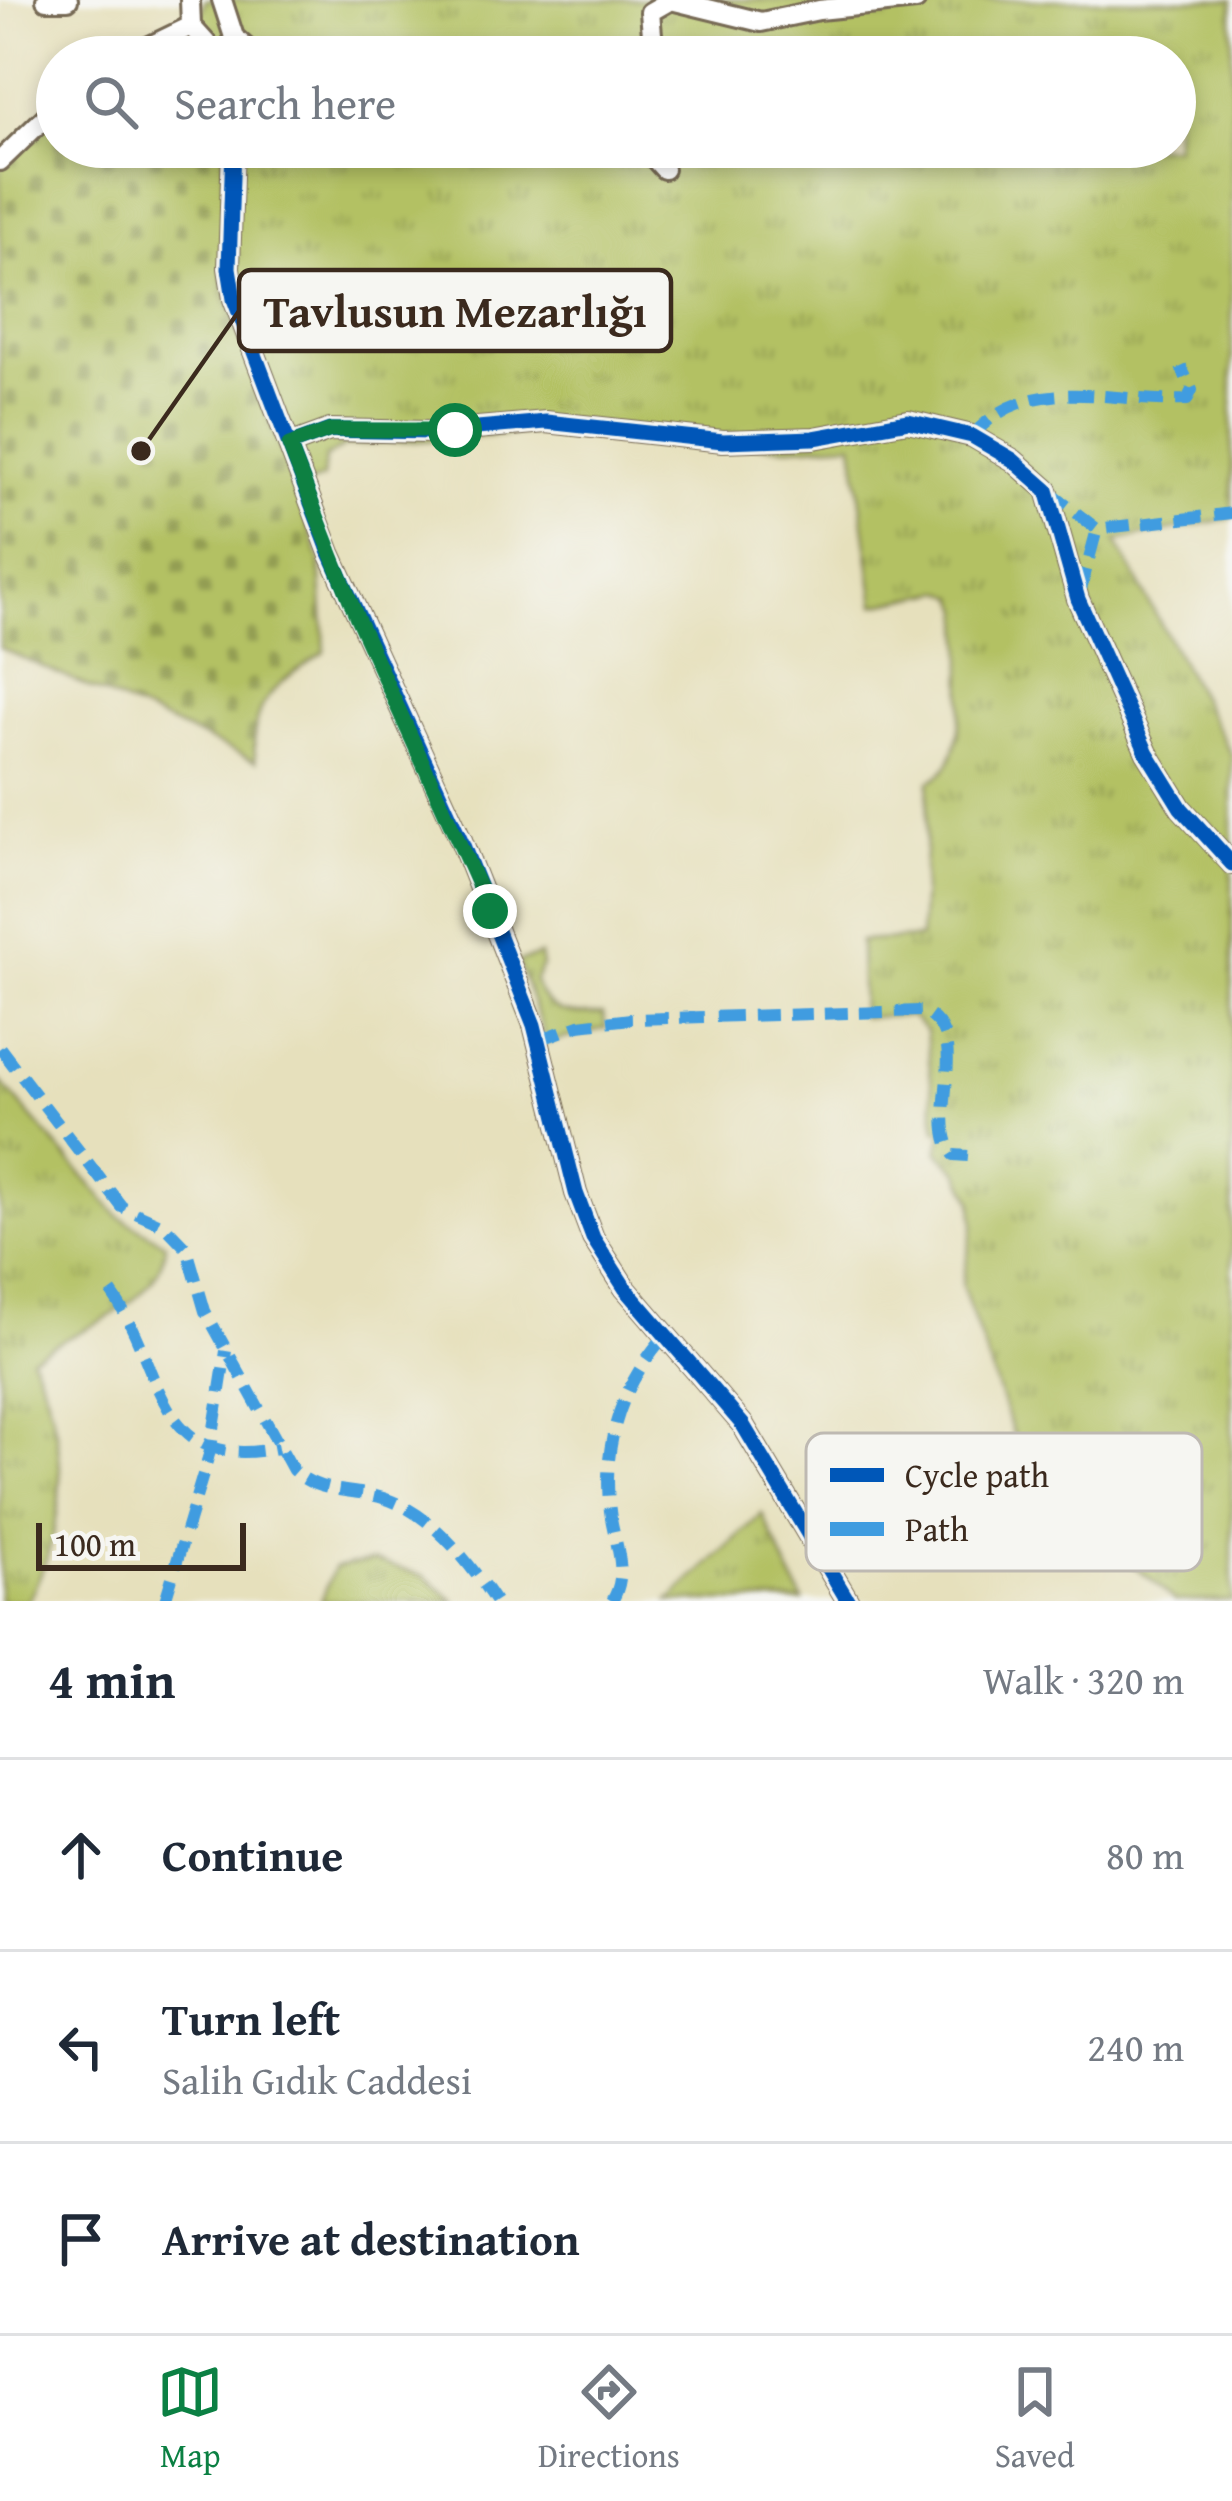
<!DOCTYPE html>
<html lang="en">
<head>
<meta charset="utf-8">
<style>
	:root { --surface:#fff; --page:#f2f2f3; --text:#1f2937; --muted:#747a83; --line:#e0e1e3; --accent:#0b8043 }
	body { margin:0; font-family:"Gentium Book Plus",serif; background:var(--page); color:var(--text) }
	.scale { position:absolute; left:36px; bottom:30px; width:210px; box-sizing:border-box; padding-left:12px; border:6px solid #3b2a1e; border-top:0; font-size:33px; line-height:42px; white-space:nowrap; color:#3b2a1e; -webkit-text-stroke:9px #f6f6f2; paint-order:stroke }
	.stop { position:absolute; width:36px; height:36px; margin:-27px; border:9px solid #0b8043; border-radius:50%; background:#fff }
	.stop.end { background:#0b8043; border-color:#fff; box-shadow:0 3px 12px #0008 }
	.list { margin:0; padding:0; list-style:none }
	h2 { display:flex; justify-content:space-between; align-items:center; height:156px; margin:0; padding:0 48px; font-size:51px }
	h2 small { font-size:39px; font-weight:400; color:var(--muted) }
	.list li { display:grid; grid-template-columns:78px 1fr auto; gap:36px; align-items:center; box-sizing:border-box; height:192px; padding:0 48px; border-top:3px solid var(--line) }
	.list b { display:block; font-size:45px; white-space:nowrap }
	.list p { margin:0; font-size:39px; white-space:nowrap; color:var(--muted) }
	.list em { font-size:39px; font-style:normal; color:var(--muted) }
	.icon { flex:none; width:66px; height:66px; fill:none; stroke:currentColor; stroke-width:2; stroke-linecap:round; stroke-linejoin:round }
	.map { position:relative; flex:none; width:1232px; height:1601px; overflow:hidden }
	.search { position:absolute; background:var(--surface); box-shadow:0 6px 18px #0003; left:36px; right:36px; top:36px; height:132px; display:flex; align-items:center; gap:30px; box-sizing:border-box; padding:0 42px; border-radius:66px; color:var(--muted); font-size:45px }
	.sheet { height:732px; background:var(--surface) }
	nav { display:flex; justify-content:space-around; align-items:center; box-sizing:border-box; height:168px; border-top:3px solid var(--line); background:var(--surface); font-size:33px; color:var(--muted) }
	nav a { display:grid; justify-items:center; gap:6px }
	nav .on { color:var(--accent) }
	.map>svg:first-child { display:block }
	.grass { fill:url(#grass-tufts); stroke:#777641; stroke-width:3 }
	.cemetery { fill:url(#cemetery-stones); stroke:#777641; stroke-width:3 }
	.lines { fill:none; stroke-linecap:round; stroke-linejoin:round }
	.minor-casing { stroke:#776a55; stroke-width:24 }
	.minor { stroke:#fff; stroke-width:18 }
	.quiet { stroke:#3f9ce0; stroke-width:12; stroke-dasharray:24 12; stroke-linecap:butt }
	.cycleway-casing { stroke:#f6f6f2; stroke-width:22 }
	.cycleway { stroke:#0057b8; stroke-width:15 }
	.route { stroke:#0b8043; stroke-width:15 }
	.key { fill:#f6f6f2; stroke:#beb9b2; stroke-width:3 }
	.key-label { font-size:33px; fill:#3b2a1e }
	.leader { fill:none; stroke:#3b2a1e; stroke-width:4.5 }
	.callout-dot { fill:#3b2a1e; stroke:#f6f6f2; stroke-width:4.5 }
	.callout { fill:#f6f6f2; stroke:#3b2a1e; stroke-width:4.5 }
	.callout-label { font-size:45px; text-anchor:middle; font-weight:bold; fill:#3b2a1e }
</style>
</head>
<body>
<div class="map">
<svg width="1232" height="1601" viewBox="0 0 1232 1601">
	<defs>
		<pattern id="grass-tufts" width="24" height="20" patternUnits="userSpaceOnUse" patternTransform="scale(3)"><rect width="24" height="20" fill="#b3c164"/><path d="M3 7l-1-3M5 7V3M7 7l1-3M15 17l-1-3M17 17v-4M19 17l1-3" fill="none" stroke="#939d52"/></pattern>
		<pattern id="cemetery-stones" width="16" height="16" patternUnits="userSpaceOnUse" patternTransform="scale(3)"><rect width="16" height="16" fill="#b3c164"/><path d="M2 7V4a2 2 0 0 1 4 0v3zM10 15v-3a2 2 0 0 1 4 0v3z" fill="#939d52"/></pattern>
	</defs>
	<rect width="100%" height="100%" fill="#f6f6f2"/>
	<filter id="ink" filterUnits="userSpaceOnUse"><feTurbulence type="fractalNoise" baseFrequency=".00833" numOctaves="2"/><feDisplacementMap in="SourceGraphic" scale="24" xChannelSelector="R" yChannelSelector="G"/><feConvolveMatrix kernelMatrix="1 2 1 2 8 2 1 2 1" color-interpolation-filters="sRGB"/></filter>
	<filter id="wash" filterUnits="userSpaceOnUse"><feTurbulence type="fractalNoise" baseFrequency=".004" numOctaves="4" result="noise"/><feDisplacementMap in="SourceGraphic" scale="48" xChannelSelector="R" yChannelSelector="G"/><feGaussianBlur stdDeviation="2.7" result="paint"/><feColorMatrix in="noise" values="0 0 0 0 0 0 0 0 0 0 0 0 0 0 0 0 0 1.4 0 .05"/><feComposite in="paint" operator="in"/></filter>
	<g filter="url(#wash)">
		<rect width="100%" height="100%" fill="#e6e0bc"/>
		<path class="grass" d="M205,0H1232V518L1116,541L1232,756V1601H1174C1136,1561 1093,1538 1037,1535L1019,1451L962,1285L974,1223L973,1201L959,1172L938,1152L943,1131L936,1130L926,1031L911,1016L862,1017L860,941L920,938L929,781C972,769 962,649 962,610L957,597L944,591L875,605L853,443L788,447L559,431L345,446L325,458L323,478L295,490L223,291L224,147H1175V57H207L194,36Z
			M540,955L542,966L534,981C547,1016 570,1015 603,1014L606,1028L547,1043L518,962Z
			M0,1081L118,1216L165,1243C163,1306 77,1329 31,1357C70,1438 70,1520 28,1601H0Z
			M762,1514L803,1601H669Z
			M373,1561L425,1576L454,1601H321L334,1568Z"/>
		<path class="cemetery" d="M194,36L207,57H149Z
			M57,117V147H224L223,291L320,560L325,652C281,679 245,703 256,761L0,648V166Z"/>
	</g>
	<g filter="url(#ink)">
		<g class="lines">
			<defs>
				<path id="minor" d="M46,0H68
					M190,0L191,26
					M222,0L234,37L256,57
					M191,26L219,57
					M127,57L191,26
					M654,57L650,12L671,0L761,22L819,10L916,0
					M233,147L229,268L234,299L330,553L461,840L534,1025L576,1193L593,1238L625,1288L743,1425L848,1601
					M644,147L664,169
					M0,161L57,106
					M289,445L330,430L431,432L546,422L723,441L814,438L908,421L972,436L1013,460L1047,490L1078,599L1147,753L1181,808L1232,864"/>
			</defs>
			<use href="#minor" class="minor-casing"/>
			<use href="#minor" class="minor"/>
			<path class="quiet" d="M972,436C1031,370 1110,404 1187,400L1192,390L1181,367
				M1048,491L1097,529L1232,513
				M1080,593L1097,529
				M539,1040L579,1025L631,1019L922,1011C975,1035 925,1115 954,1155L968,1156
				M0,1048L122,1207L165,1226L187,1249L205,1311L293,1470C320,1495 351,1488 383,1498C432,1513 468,1561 495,1601
				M111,1292C165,1366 152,1474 278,1448
				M165,1601L211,1448L226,1351
				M612,1601C629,1574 616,1547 611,1518C600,1447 620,1386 667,1333"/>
			<defs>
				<path id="cycleway" d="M233,147L229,268L234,299L330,553L461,840L534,1025L576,1193L593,1238L625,1288L743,1425L848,1601
					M289,445L330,430L431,432L546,422L723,441L814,438L908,421L972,436L1013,460L1047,490L1078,599L1147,753L1181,808L1232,864"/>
			</defs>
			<use href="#cycleway" class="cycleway-casing"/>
			<use href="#cycleway" class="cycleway"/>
		</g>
	</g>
	<g class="lines" filter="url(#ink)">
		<path class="route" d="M455,430H331L289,445L357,618L490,911"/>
	</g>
	<rect x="806" y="1433" width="396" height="138" rx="18" class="key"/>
	<rect x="830" y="1468" width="54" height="14" fill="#0057b8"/>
	<rect x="830" y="1522" width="54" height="14" fill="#3f9ce0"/>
	<g class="key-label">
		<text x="905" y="1487">Cycle path</text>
		<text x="905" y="1541">Path</text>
	</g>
	<path class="leader" d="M141 451L239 311"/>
	<circle class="callout-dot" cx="141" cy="451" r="12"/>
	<rect class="callout" x="239" y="270" width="432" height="81" rx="12"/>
	<g class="callout-label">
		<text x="455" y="327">Tavlusun Mezarlığı</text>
	</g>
</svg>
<div class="scale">100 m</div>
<div class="stop" style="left:455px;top:430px"></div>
<div class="stop end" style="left:490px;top:911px"></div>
<div class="search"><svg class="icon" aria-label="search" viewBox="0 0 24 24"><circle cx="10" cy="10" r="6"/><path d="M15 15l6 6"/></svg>Search here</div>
</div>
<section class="sheet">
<h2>4 min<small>Walk · 320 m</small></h2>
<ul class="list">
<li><svg class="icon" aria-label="ahead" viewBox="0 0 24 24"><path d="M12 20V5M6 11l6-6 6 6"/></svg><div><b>Continue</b></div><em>80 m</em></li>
<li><svg class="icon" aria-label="left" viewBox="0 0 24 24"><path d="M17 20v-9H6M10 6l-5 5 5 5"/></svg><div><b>Turn left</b><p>Salih Gıdık Caddesi</p></div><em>240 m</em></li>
<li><svg class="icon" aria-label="arrive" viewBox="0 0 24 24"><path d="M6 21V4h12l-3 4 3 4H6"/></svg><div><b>Arrive at destination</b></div></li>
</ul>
</section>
<nav>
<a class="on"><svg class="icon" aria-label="map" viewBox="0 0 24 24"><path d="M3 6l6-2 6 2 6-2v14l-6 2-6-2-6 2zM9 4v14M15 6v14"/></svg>Map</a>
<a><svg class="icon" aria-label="directions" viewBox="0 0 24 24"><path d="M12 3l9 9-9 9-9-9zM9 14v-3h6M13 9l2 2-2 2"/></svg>Directions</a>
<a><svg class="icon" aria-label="saved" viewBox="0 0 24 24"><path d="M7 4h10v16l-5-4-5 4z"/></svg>Saved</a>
</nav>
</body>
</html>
